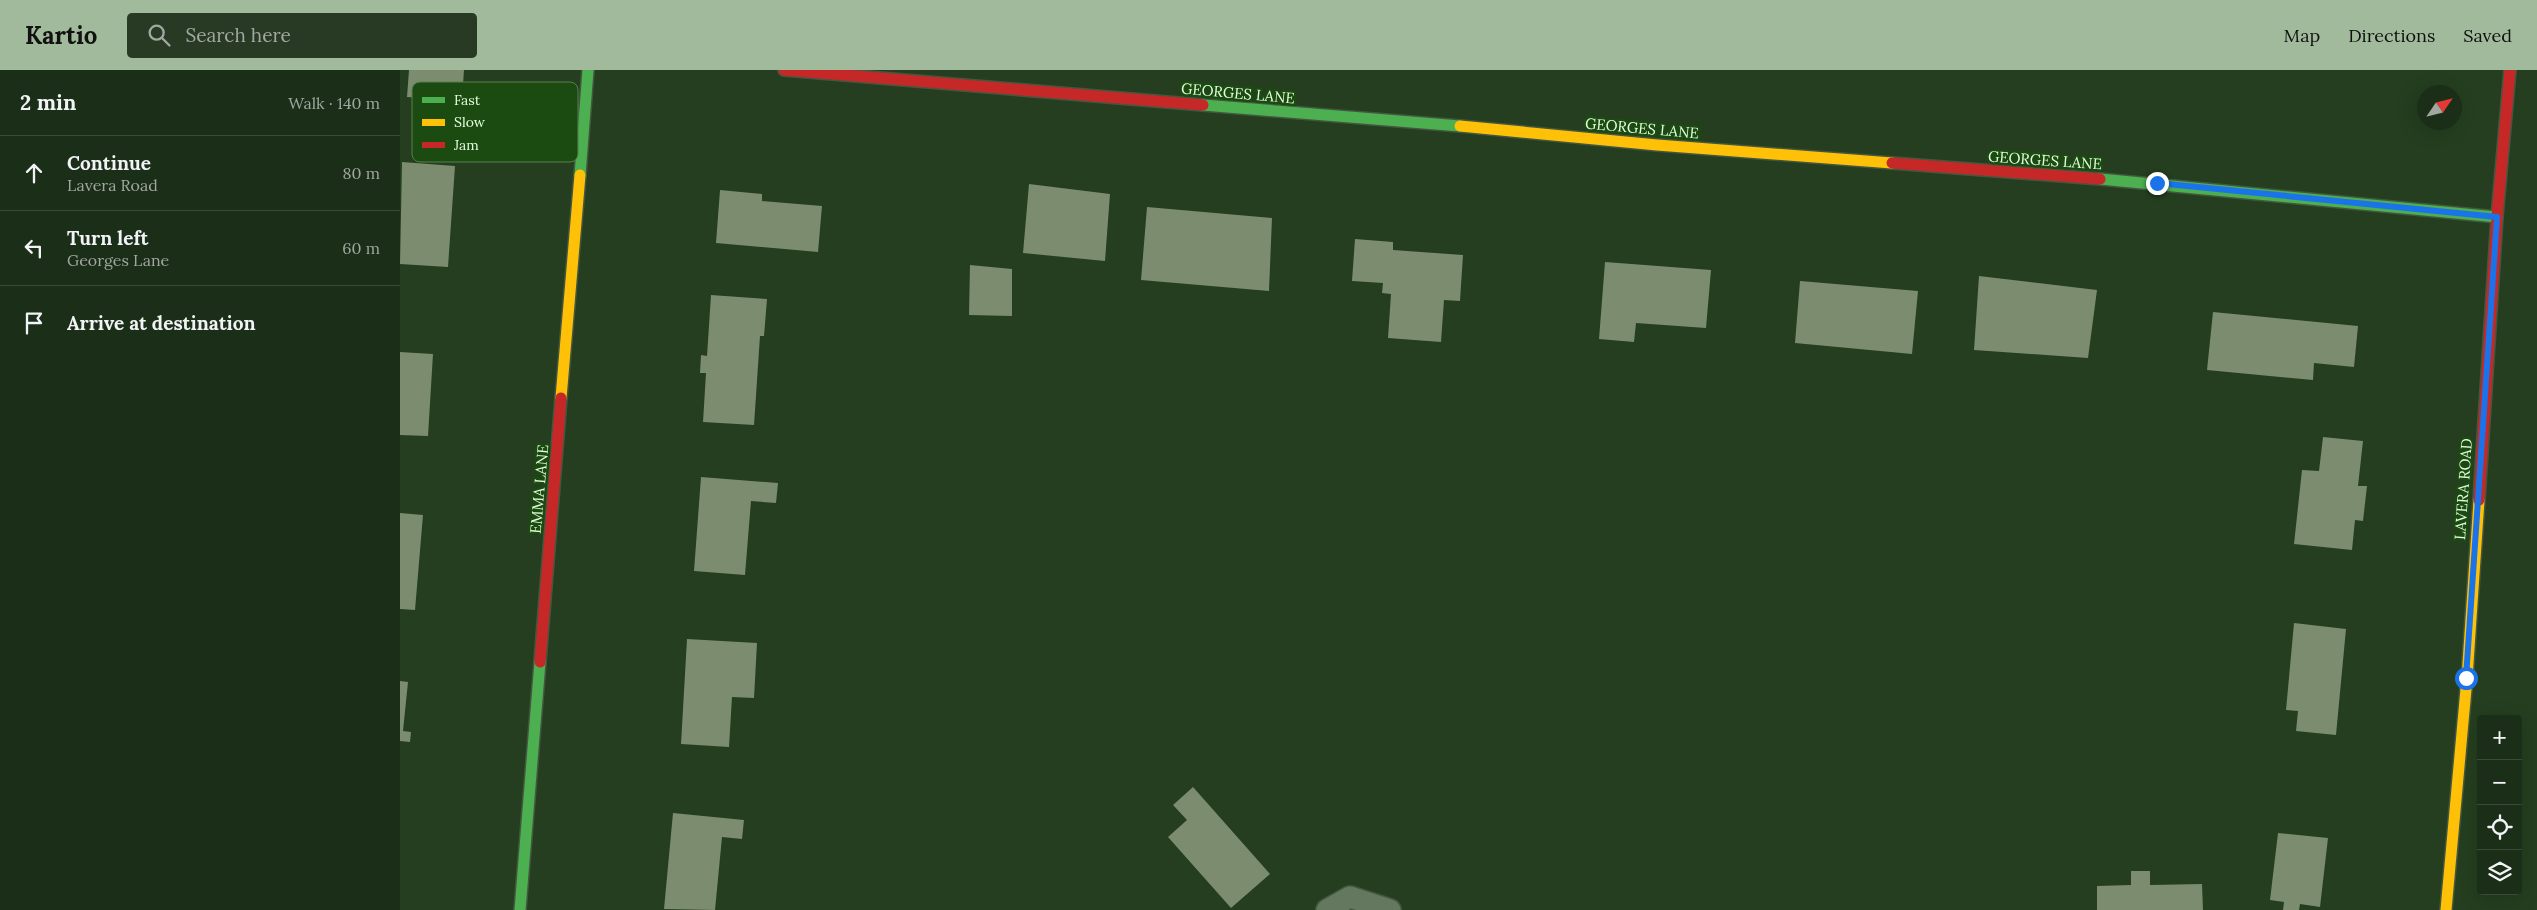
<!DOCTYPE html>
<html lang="en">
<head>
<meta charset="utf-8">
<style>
	:root { --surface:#1b2e17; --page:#283a24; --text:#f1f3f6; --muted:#a0a8a1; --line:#394a36; --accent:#a0ba9b }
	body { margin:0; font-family:Lora,serif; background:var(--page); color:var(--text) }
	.controls { position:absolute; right:15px; bottom:15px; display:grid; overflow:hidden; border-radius:5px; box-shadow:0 5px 20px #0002 }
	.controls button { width:45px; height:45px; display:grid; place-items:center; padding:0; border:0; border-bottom:1px solid var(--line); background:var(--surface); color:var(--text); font:25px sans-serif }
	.compass { position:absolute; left:2017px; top:15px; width:45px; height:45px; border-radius:50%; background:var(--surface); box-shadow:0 5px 20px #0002; rotate:55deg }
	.stop { position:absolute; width:15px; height:15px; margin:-11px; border:4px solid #1a73e8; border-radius:50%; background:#fff }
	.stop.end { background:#1a73e8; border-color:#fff; box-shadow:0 1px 5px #0008 }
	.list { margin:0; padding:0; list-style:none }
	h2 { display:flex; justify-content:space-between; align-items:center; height:65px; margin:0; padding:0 20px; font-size:21px }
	h2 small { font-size:16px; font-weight:400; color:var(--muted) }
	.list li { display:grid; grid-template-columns:32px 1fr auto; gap:15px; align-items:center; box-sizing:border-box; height:75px; padding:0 20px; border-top:1px solid var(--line) }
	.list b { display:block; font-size:19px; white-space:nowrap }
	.list p { margin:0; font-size:16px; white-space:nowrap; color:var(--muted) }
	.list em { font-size:16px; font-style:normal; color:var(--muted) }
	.icon { flex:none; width:28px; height:28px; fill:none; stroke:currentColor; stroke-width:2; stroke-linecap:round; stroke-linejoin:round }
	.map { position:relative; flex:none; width:2137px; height:840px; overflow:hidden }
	header { display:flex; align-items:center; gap:30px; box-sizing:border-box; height:70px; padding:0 25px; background:var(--accent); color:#111 }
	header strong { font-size:24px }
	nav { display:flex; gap:28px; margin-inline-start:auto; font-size:18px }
	.search { width:350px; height:45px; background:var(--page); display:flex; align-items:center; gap:12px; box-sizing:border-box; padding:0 18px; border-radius:5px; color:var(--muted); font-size:19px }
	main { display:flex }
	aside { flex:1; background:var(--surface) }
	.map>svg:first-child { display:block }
	.building { fill:#7c8c6f }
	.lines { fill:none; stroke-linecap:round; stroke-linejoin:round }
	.lane-casing { stroke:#435740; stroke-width:24 }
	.fast-casing { stroke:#435740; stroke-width:14 }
	.slow-casing { stroke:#435740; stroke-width:14 }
	.jam-casing { stroke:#435740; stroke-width:14 }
	.lane { stroke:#647860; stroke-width:21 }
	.fast { stroke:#4caf50; stroke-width:11 }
	.slow { stroke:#ffc107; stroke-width:11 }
	.jam { stroke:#c62828; stroke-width:11 }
	.route { stroke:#1a73e8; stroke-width:6 }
	.labels { text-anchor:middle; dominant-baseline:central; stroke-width:5; stroke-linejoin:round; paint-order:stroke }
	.street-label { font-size:15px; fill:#e3fdde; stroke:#1c4b12 }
	.key { fill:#1c4b12; stroke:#58804f; stroke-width:1 }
	.key-label { font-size:14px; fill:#e3fdde }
</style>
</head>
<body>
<header>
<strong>Kartio</strong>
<div class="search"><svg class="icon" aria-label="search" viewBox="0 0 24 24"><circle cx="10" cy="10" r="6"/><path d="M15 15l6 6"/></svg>Search here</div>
<nav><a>Map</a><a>Directions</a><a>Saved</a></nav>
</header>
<main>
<aside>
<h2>2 min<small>Walk · 140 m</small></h2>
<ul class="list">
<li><svg class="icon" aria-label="ahead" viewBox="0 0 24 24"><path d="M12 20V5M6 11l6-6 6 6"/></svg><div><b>Continue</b><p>Lavera Road</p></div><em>80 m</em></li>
<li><svg class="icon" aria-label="left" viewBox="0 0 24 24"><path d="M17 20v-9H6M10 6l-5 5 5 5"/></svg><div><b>Turn left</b><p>Georges Lane</p></div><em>60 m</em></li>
<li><svg class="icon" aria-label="arrive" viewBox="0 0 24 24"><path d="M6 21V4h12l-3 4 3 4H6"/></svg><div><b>Arrive at destination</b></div></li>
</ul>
</aside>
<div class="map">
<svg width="2137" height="840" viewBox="0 0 2137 840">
	<rect width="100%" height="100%" fill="#243e1f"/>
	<path class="building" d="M9,0H64L62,30L7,27Z
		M2,92L55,96L48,197L0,194Z
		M629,114L710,124L705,191L623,183Z
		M320,120L362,124V131L422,136L418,182L316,173Z
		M747,137L872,148L869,221L741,210Z
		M955,169L993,172V180L1063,185L1060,231L1044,230L1041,272L988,268L991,224L982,223L983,213L952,211Z
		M1205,192L1311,200L1306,258L1236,253L1234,272L1199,269Z
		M570,195L612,199V246L569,245Z
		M1579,206L1697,220L1688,288L1574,280Z
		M1400,211L1518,221L1512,284L1395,273Z
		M311,225L367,229L364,266H360L354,355L303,352L306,303H300L301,285L307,286Z
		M1813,242L1958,256L1954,297L1914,293L1913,310L1807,300Z
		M0,282L33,284L28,366L0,365Z
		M1923,367L1963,371L1958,416H1967L1963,451L1955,450L1952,480L1894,474L1902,400L1919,401Z
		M301,407L378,413L376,433L351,431L345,505L294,501Z
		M0,443L23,445L15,540L0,539Z
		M1894,553L1946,559L1936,665L1896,661L1898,641L1886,640Z
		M287,569L357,573L354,628L332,627L329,677L281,674Z
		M0,611L8,612L3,661L11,662L10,672L0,671Z
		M793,717L870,804L831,838L768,767L787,750L773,735Z
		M273,743L344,750L342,769L322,767L315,840L264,839Z
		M1878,763L1928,768L1920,837L1900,834L1899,840H1883L1884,832L1870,830Z
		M1731,801H1750V815L1802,814L1803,840H1697V816L1731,815Z"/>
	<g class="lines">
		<defs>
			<path id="lane" d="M927,840L950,827L990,840"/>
			<path id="fast" d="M803,35L1060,56
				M180,105L188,0
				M1700,109L2097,147
				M120,840L140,592"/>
			<path id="slow" d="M1060,56L1257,75L1492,93
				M161,328L180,105
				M2046,840L2067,608L2079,430"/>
			<path id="jam" d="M384,0L803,35
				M1492,93L1700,109
				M2079,430L2097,147L2110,0
				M140,592L161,328"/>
		</defs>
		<use href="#lane" class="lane-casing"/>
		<use href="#fast" class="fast-casing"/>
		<use href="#slow" class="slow-casing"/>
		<use href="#jam" class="jam-casing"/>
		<use href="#lane" class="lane"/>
		<use href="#fast" class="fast"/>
		<use href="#slow" class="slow"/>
		<use href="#jam" class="jam"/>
	</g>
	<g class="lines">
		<path class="route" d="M1757,113L2097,147L2066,608"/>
	</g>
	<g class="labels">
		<g class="street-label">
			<text transform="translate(838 23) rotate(5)">GEORGES LANE</text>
			<text transform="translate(1242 58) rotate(5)">GEORGES LANE</text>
			<text transform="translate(1645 90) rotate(4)">GEORGES LANE</text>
			<text transform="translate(139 419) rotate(-85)">EMMA LANE</text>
			<text transform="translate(2063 419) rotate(-86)">LAVERA ROAD</text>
		</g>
	</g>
	<rect x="12" y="12" width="166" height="80" rx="8" class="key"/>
	<rect x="22" y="27" width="23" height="6" fill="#4caf50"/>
	<rect x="22" y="49" width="23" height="7" fill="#ffc107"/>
	<rect x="22" y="72" width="23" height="6" fill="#c62828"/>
	<g class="key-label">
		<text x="54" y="35">Fast</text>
		<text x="54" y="57">Slow</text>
		<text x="54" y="80">Jam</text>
	</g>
</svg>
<div class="controls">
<button>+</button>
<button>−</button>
<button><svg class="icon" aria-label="locate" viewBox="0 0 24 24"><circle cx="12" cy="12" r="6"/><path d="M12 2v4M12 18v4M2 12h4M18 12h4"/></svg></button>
<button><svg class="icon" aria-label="layers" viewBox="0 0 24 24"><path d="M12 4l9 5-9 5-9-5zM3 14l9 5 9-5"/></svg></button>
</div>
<svg class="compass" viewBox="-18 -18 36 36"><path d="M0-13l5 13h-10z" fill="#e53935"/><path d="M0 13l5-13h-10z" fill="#a0a8a1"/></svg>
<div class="stop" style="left:2066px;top:608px"></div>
<div class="stop end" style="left:1757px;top:113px"></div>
</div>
</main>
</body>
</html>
